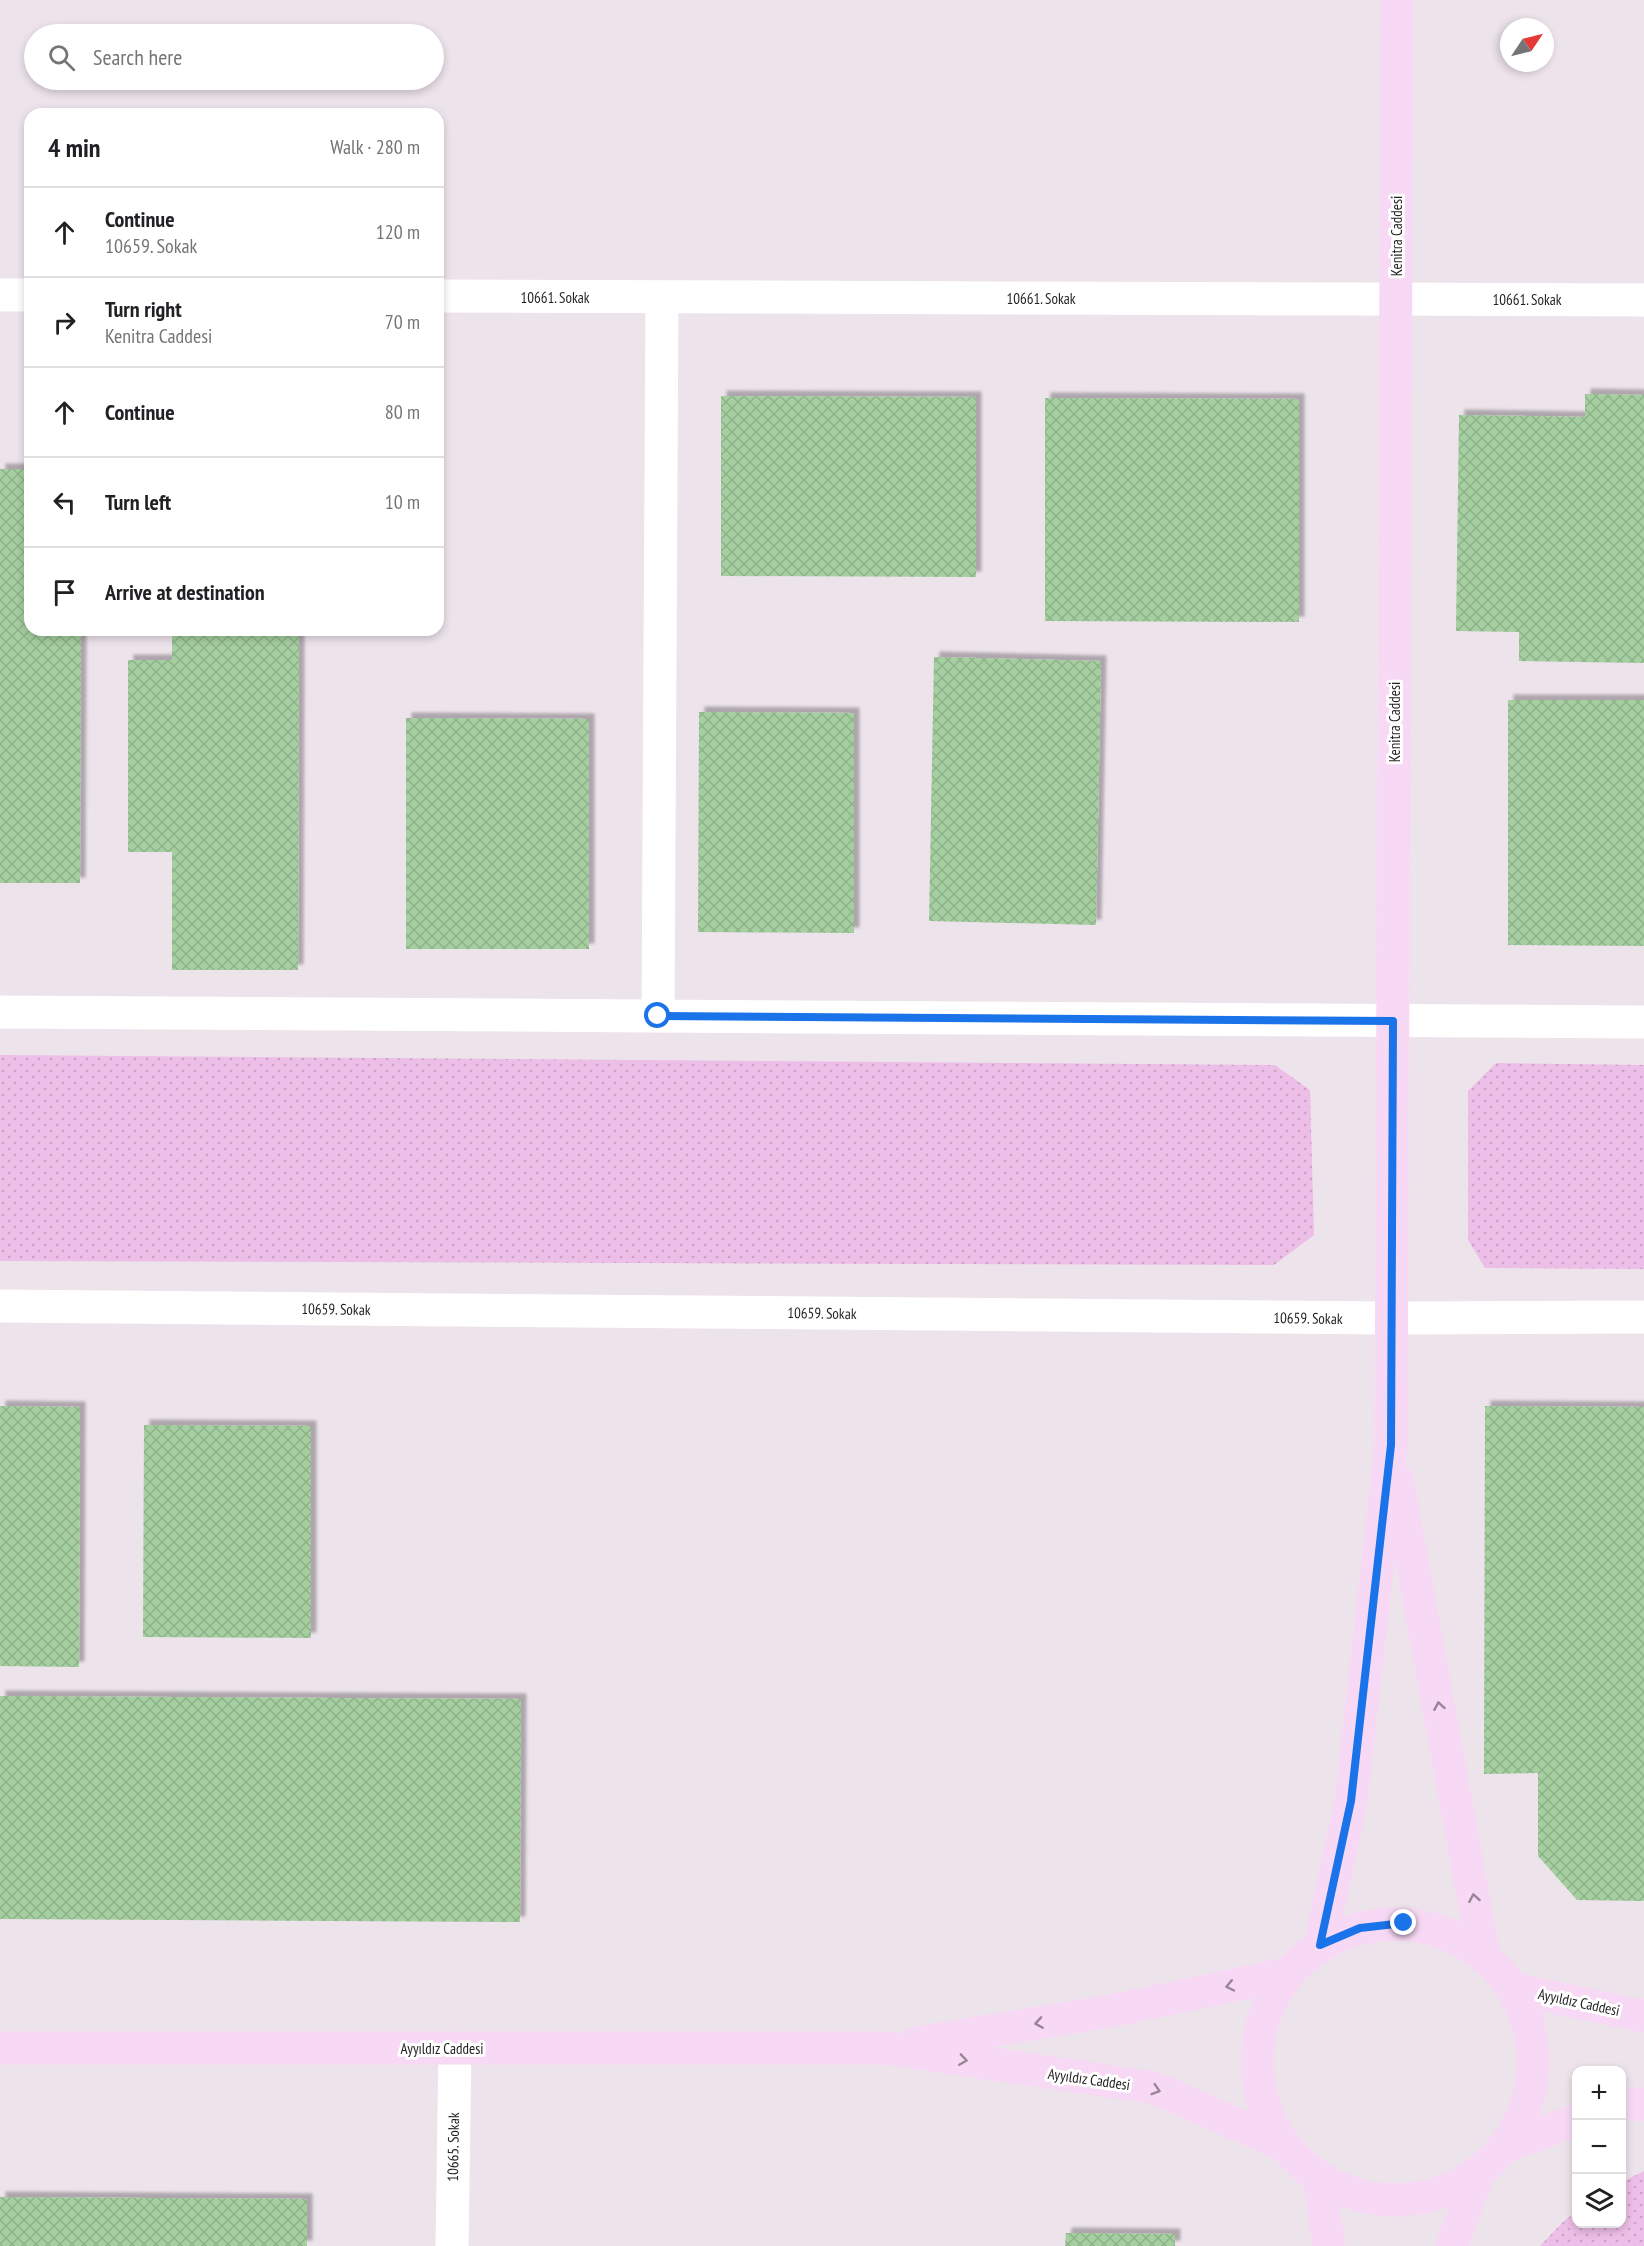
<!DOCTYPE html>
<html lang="en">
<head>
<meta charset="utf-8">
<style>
	:root { --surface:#fff; --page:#f2f2f2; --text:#202124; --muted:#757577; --line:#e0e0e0 }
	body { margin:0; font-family:"PT Sans Narrow",sans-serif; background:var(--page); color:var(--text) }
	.controls { position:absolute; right:18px; bottom:18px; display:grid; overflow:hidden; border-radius:12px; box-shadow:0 3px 9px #0003 }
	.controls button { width:54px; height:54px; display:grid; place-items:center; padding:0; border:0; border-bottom:2px solid var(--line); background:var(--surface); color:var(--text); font:30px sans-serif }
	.compass { position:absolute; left:1500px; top:18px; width:54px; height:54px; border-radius:50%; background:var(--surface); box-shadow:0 3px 9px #0003; rotate:55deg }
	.stop { position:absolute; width:18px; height:18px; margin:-14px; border:4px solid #1a73e8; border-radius:50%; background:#fff }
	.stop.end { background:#1a73e8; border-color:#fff; box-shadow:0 2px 6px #0008 }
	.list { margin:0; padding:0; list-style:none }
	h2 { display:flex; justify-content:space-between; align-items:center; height:78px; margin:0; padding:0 24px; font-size:26px }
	h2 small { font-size:20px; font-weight:400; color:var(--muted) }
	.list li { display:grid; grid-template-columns:39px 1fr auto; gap:18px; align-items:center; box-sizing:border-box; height:90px; padding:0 24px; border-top:2px solid var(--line) }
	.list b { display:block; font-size:22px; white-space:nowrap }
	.list p { margin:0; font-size:20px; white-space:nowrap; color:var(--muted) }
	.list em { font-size:20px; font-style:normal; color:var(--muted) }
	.icon { flex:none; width:33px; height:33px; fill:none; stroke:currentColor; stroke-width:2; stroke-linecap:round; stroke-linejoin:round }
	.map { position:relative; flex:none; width:1644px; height:2246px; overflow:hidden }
	.search { position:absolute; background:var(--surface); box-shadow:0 3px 9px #0003; left:24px; top:24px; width:420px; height:66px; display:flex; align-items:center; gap:15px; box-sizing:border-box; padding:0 21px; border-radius:33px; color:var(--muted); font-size:22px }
	.panel { position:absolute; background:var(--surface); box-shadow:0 3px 9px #0003; left:24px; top:108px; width:420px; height:528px; border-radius:18px }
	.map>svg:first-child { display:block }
	.grass { fill:url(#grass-dots) }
	.building { fill:url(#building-cross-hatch); filter:url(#shadow) }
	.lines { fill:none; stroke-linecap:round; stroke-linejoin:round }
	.street { stroke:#fff; stroke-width:33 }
	.secondary { stroke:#f8d9f5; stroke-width:33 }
	.oneway { stroke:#988596 }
	.route { stroke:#1a73e8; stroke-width:8 }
	.labels { text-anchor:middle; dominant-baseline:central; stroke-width:6; stroke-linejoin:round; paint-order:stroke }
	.street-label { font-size:15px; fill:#221f21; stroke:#fff }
</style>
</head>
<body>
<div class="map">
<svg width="1644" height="2246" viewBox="0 0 1644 2246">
	<defs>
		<pattern id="grass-dots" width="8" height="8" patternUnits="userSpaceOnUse" patternTransform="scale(1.5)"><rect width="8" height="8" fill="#edbee7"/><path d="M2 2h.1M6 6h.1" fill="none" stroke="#cba3c6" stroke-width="1.8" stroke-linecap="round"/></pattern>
		<pattern id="building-cross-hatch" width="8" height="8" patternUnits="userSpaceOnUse" patternTransform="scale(1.5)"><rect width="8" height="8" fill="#a5cfa0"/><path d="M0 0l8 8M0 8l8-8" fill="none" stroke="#8eb18a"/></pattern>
		<filter id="shadow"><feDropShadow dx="5.5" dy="-5.5" stdDeviation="1.5" flood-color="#0004"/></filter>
	</defs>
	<rect width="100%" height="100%" fill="#ede3eb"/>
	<path class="grass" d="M0,1055L1275,1065L1310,1090L1314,1235L1274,1265L0,1261Z
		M1496,1063L1644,1065V1269L1485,1268L1468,1240V1091Z
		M1644,2171V2246H1540L1564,2221L1576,2212V2224H1622V2182Z"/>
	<path class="building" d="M1585,394L1644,395V663L1519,661V632L1456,631L1459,415L1585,417Z
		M721,396L976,397V577L721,576Z
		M1045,398L1299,399V622L1045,621Z
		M0,469H30V630H81L80,883H0Z
		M172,630H299L298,970H172V852H128V660H172Z
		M934,657L1101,661L1096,925L929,921Z
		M1508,700H1644V946L1508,945Z
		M699,712L854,713V933L698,932Z
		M406,718L589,719V949H406Z
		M0,1406L80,1407L79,1667L0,1666Z
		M1485,1406L1644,1407V1901L1577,1900L1538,1856V1773L1484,1774Z
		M144,1425L311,1426V1638L143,1637Z
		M0,1696L521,1699L520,1922L0,1919Z
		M0,2197L307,2199V2246H0Z
		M1066,2233L1175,2234V2246H1065Z"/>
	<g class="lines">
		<path class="street" d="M0,295H30
			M438,296L1644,300
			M0,1012L1644,1022
			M658,1016L662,297
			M0,1306L1391,1318L1644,1317
			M452,2246L455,2048"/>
		<path class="secondary" d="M1397,1479L1484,1956
			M1257 2062a138 138 0 1 1 276 0a138 138 0 1 1-276 0Z
			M1320,1945L1351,1801L1391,1445L1397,0
			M1513,1989L1644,2016
			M916,2043L1111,2011L1287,1974
			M0,2048H885L1155,2088L1284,2145
			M1622,2105L1644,2104
			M1504,2147L1576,2120
			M1319,2179L1329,2246
			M1452,2246L1478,2173"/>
	</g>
	<defs><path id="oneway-chevron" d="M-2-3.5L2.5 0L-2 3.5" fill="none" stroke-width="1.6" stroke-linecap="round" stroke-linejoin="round" transform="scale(1.5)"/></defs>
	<g class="oneway">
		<use href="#oneway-chevron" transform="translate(1439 1706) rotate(-100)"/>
		<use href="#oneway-chevron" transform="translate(1474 1898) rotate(-100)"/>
		<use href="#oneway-chevron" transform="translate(1230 1986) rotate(168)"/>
		<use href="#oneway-chevron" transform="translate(1039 2023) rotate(171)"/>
		<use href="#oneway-chevron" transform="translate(963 2060) rotate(8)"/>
		<use href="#oneway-chevron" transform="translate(1156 2090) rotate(17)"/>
	</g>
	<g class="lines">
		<path class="route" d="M658,1016L1393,1021L1391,1445L1351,1801L1320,1945L1360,1928L1404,1923"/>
	</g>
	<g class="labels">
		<g class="street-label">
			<text transform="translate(1396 236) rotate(-90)">Kenitra Caddesi</text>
			<text x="555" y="297">10661. Sokak</text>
			<text x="1041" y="298">10661. Sokak</text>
			<text x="1527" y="299">10661. Sokak</text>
			<text transform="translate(1394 722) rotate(-90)">Kenitra Caddesi</text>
			<text transform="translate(336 1309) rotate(1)">10659. Sokak</text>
			<text transform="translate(822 1313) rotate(1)">10659. Sokak</text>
			<text transform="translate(1308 1318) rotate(1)">10659. Sokak</text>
			<text transform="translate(1579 2002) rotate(12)">Ayyıldız Caddesi</text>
			<text x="442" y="2048">Ayyıldız Caddesi</text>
			<text transform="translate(1089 2079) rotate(8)">Ayyıldız Caddesi</text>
			<text transform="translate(453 2147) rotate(-89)">10665. Sokak</text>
		</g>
	</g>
</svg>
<div class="controls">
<button>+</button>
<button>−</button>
<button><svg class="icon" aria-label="layers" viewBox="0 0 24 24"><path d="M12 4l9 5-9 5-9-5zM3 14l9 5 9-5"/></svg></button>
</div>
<svg class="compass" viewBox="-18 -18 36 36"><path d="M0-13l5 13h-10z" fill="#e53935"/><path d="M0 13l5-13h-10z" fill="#757577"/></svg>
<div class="stop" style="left:658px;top:1016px"></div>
<div class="stop end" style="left:1404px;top:1923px"></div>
<div class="search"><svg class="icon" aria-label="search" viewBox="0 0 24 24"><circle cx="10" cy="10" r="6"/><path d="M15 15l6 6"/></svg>Search here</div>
<section class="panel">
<h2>4 min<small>Walk · 280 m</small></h2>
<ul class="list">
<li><svg class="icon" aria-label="ahead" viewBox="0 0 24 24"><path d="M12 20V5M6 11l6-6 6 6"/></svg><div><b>Continue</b><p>10659. Sokak</p></div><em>120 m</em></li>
<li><svg class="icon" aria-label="right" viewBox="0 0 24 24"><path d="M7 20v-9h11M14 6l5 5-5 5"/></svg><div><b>Turn right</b><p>Kenitra Caddesi</p></div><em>70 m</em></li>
<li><svg class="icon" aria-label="ahead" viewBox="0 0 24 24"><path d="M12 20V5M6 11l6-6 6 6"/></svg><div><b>Continue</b></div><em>80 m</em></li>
<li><svg class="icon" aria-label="left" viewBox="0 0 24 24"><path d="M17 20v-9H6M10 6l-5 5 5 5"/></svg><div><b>Turn left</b></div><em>10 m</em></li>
<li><svg class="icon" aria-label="arrive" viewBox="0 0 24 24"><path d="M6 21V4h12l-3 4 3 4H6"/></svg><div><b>Arrive at destination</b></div></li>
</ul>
</section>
</div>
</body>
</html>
